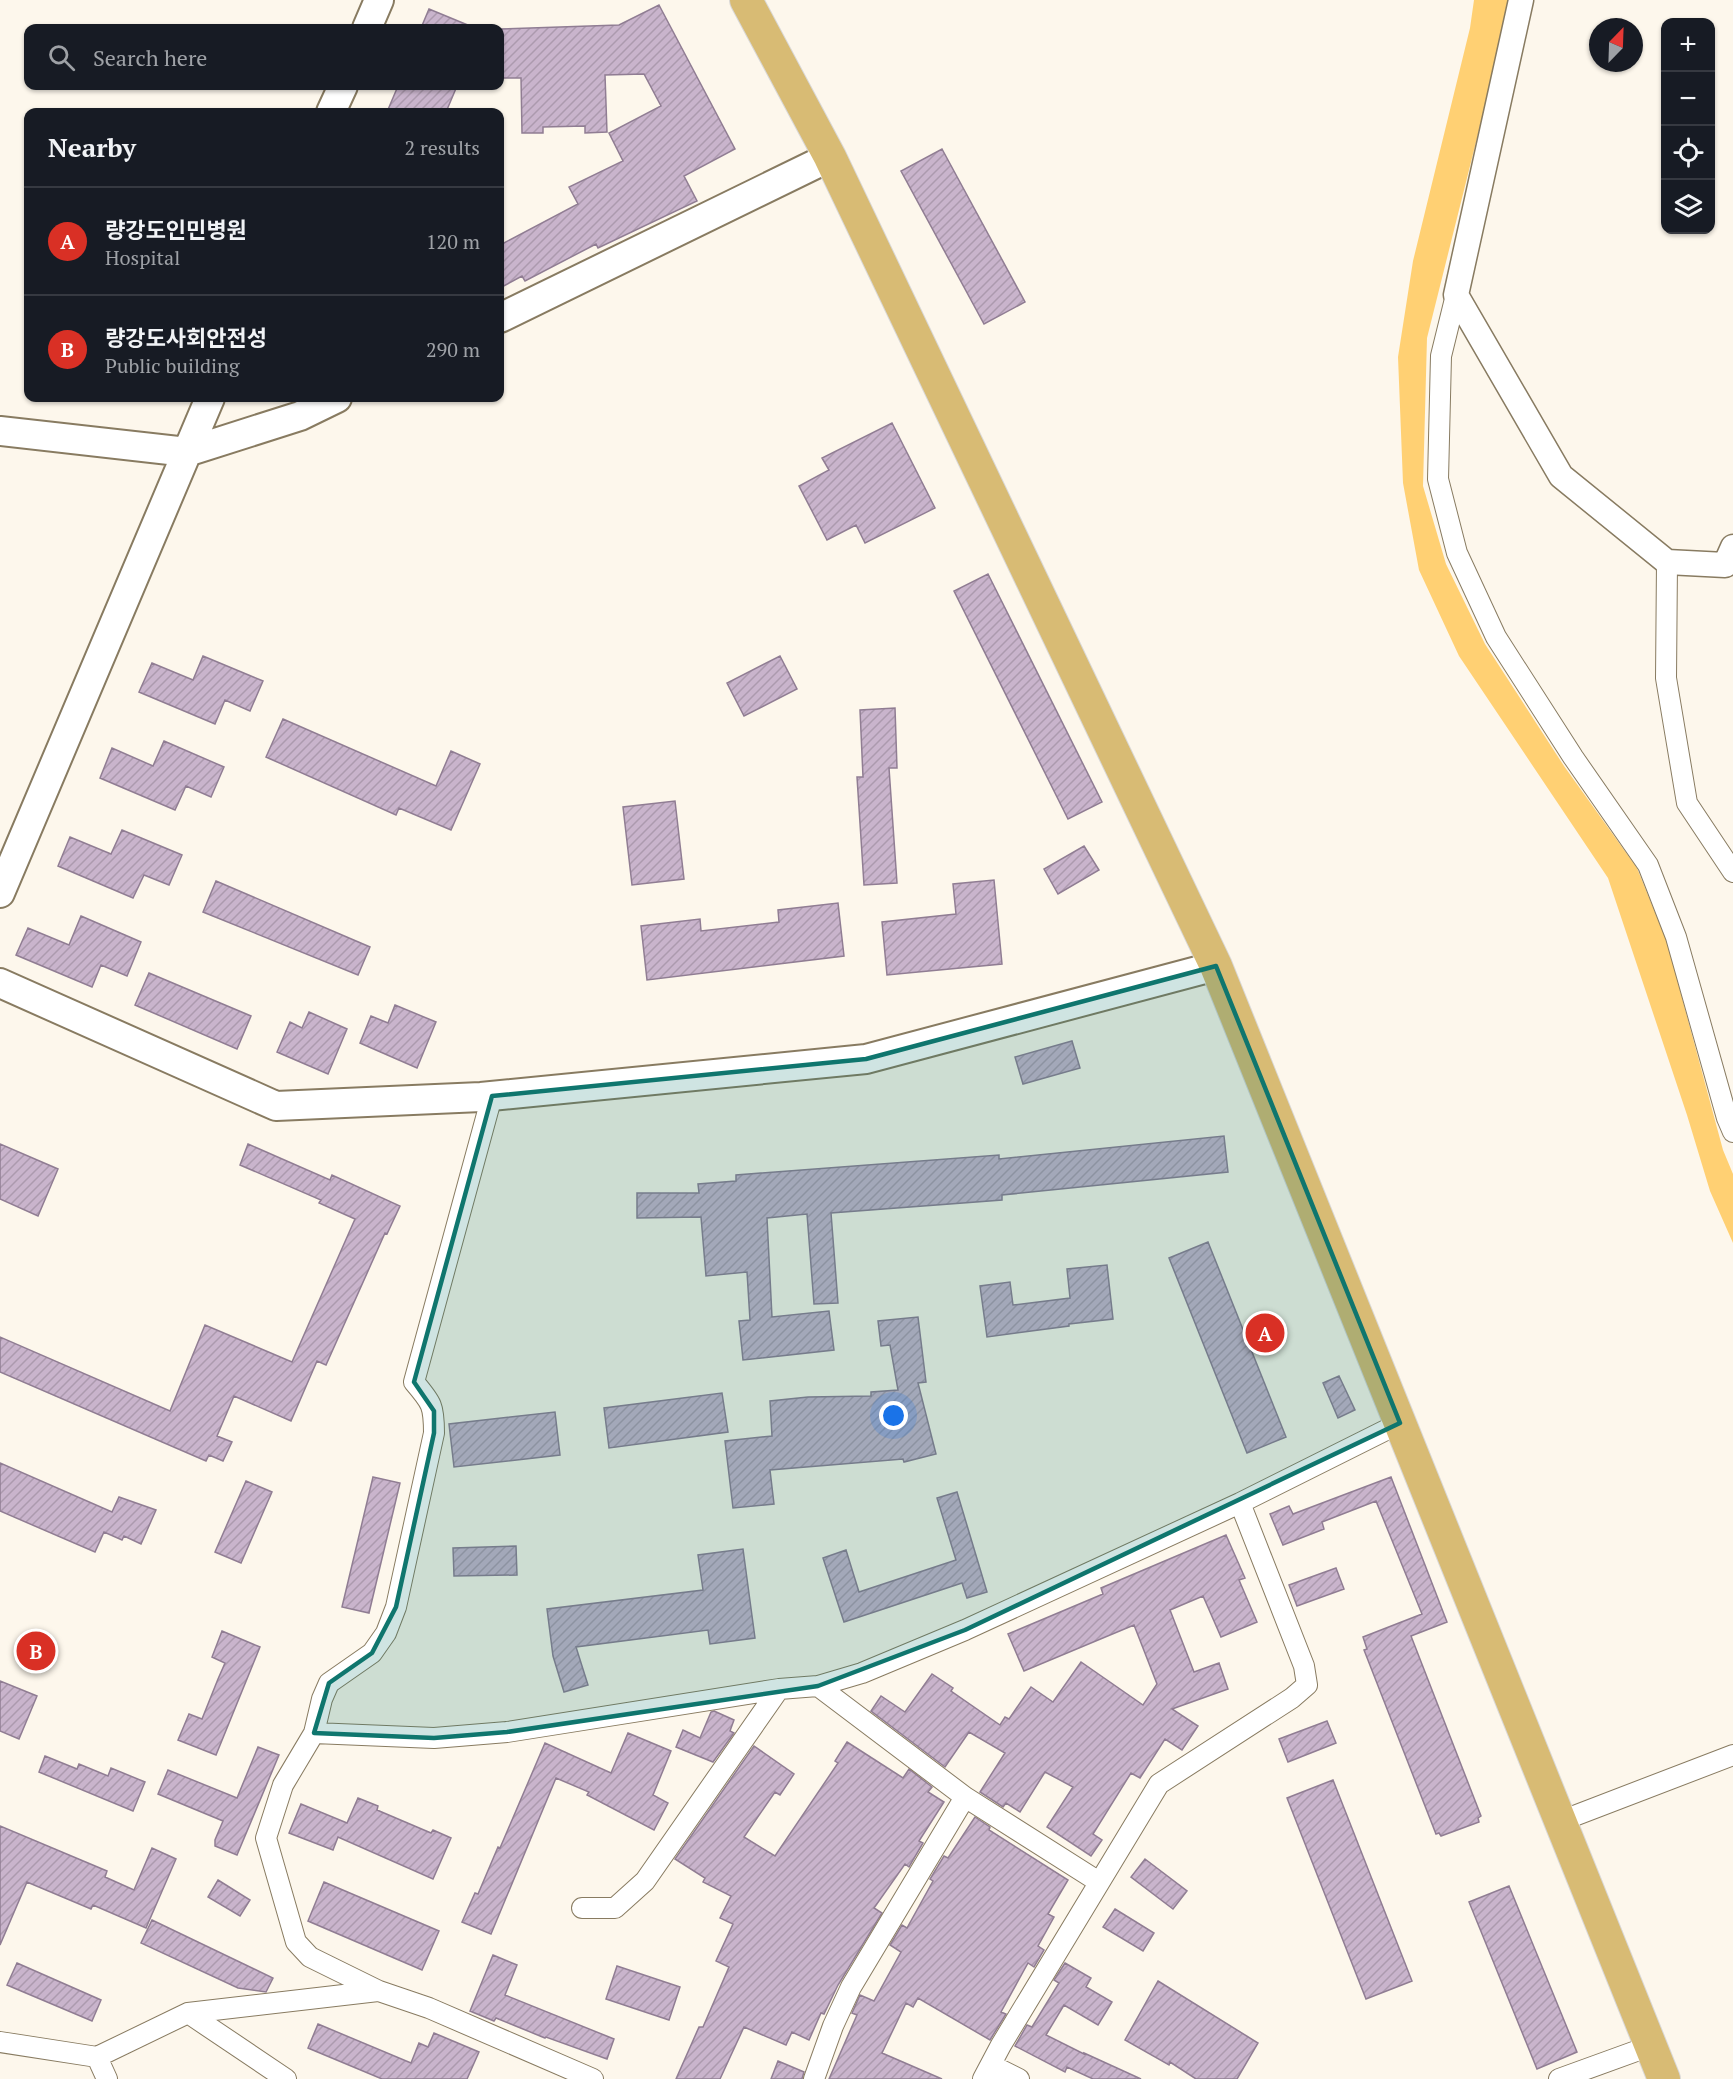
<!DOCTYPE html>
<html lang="en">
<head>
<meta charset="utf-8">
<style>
	:root { --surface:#171b24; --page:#20242c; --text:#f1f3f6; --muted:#9ea1a6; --line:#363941; --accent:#d93025 }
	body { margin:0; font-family:"PT Serif","Noto Sans KR",serif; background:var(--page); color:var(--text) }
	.controls { position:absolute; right:18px; top:18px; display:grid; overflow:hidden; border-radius:12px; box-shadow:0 2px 4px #0004 }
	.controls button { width:54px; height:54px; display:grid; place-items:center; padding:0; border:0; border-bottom:2px solid var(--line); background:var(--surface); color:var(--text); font:30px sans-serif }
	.compass { position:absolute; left:1589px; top:18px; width:54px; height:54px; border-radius:50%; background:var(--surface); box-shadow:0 2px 4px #0004; rotate:23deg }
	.you { position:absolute; left:894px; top:1416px; width:21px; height:21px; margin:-15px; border:4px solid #fff; border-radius:50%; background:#1a73e8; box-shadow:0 0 0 9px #1a73e833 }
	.badge { display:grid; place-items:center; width:39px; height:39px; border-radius:50%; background:var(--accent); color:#fff; font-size:20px; font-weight:700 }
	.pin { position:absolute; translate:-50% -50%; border:3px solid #fff; box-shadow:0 2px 6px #0006 }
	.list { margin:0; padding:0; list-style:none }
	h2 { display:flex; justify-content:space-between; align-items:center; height:78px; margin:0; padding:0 24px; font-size:26px }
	h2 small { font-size:20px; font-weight:400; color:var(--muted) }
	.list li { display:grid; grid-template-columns:39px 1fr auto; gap:18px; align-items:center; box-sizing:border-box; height:108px; padding:0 24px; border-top:2px solid var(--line) }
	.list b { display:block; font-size:22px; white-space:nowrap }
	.list p { margin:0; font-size:20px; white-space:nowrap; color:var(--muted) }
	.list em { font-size:20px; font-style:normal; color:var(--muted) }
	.icon { flex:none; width:33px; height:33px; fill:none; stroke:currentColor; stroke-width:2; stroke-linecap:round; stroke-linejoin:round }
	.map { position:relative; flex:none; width:1733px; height:2079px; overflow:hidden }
	.search { position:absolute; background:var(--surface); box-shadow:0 2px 4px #0004; left:24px; top:24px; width:480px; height:66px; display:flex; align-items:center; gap:15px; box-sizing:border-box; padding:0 21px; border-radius:12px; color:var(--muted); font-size:22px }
	.panel { position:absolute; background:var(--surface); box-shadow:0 2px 4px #0004; left:24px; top:108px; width:480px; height:294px; border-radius:12px }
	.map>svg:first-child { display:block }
	.water { fill:#ffd073 }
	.building { fill:url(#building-hatch); stroke:#907d93; stroke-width:1.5 }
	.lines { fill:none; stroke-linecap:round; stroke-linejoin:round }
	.minor-casing { stroke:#887b61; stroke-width:22 }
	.tertiary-casing { stroke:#887b61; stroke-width:27 }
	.secondary-casing { stroke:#887b61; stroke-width:32 }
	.primary-casing { stroke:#d9d8d7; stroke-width:34 }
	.minor { stroke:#fff; stroke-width:20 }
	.tertiary { stroke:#fff; stroke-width:24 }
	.secondary { stroke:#fff; stroke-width:28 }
	.primary { stroke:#d8bb74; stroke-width:32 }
	.marked { fill:#0f766e; fill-opacity:0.2; stroke:#0f766e; stroke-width:4.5; stroke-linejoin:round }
</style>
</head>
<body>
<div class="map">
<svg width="1733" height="2079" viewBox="0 0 1733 2079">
	<defs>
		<pattern id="building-hatch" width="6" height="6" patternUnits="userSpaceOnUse" patternTransform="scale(1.5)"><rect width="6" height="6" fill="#c9b4cc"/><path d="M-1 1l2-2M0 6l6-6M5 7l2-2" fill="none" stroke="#ac9aae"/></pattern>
	</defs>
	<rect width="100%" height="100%" fill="#fdf7ec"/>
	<path class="water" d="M1474,0H1509L1499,50L1427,338L1423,486L1446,564L1485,644L1564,766L1637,868L1667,942L1723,1150L1733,1174V1243L1710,1191L1687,1115L1608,878L1459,656L1419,570L1403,483L1398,357L1413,261L1470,28Z"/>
	<path class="building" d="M659,5L735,149L684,176L697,201L598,248L596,244L525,281L522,276L500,288V245L578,204L569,187L623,161L609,133L661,106L644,74L605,75L607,132L585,133V126L543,127V133H522L521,78H500V29L619,25Z
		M429,9L475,28H421Z
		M398,86H457L446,112H387Z
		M942,149L1025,302L984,324L901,171Z
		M892,423L935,508L865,543L856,525L827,540L799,486L829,470L822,458Z
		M988,574L1102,802L1068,819L954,591Z
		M203,656L263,681L250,711L225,700L215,724L139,692L152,663L193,680Z
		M780,656L797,689L744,716L727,683Z
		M895,708L897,768H889L897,883L864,885L857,777H863L860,710Z
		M283,719L436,786L451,751L480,764L451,830L399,808L396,815L266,757Z
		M164,741L224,767L211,797L186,786L175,810L100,778L112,748L153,766Z
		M675,801L684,879L632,885L623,807Z
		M122,830L182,855L169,885L144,875L133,898L58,866L70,837L111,854Z
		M1084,846L1099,870L1058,894L1044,869Z
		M994,880L1002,964L887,975L882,922L956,914L953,884Z
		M216,881L370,947L358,975L203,912Z
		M838,903L844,956L647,980L641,926L700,919L701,931L779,922L778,910Z
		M81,916L141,942L127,976L101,965L92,987L16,955L28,928L69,945Z
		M149,973L251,1016L237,1049L135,1005Z
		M395,1005L436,1022L417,1068L360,1043L371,1016L388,1023Z
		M309,1012L347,1029L328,1074L277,1052L290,1022L302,1028Z
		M1072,1041L1080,1068L1023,1084L1015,1057Z
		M1224,1136L1228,1172L1002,1195V1200L831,1213L838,1303L814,1304L807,1214L767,1218L772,1317L829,1311L834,1350L743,1360L739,1321L750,1320L747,1272L706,1276L701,1217L637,1218V1193H699L698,1184L736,1181V1175L999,1155V1159Z
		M0,1144L58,1169L38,1216L0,1199Z
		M248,1144L330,1180L332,1175L400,1206L387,1234L385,1233L326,1365L317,1361L291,1421L234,1396L217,1436L232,1442L223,1461L209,1455L206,1461L0,1372V1337L170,1411L205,1325L292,1362L355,1219L319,1203L321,1200L240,1165Z
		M1208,1242L1286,1437L1247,1453L1169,1258Z
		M1107,1265L1113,1319L1069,1324V1326L987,1337L980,1286L1010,1282L1013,1305L1070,1298L1067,1269Z
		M918,1317L926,1382L918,1383L936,1454L904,1462L903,1459L770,1470L774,1504L733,1508L725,1441L772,1436L770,1401L808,1397L871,1396V1392L898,1390L890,1345L881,1346L878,1321Z
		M1339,1376L1355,1410L1338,1418L1323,1383Z
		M722,1393L728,1432L609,1448L604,1408Z
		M555,1412L560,1455L454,1467L449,1424Z
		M0,1463L112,1512L119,1497L156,1510L141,1544L124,1536L122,1540L104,1532L95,1552L0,1511Z
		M373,1477L400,1483L369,1613L342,1607Z
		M1391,1477L1447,1622L1411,1636L1481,1816L1478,1818L1479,1822L1441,1836L1439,1833L1436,1834L1364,1650L1367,1649L1363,1637L1422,1614L1376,1501L1322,1522L1324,1529L1283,1545L1270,1514L1289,1506L1293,1514Z
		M246,1481L272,1492L241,1563L215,1552Z
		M957,1492L987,1592L967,1598L962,1583L844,1622L823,1558L846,1550L859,1592L956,1560L937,1498Z
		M1226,1535L1245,1578L1239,1580L1257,1622L1221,1637L1203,1596L1170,1610L1194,1672L1219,1663L1228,1689L1172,1709L1198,1726L1182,1750L1165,1739L1140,1778L1131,1773L1093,1834L1102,1840L1091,1856L1047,1827L1073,1787L1045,1772L1020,1812L1006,1803L1003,1807L980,1792L1005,1753L969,1732L945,1767L871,1711L881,1696L905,1712L932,1674L953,1688L951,1691L1000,1725L1005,1717L1009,1719L1031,1687L1053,1702L1081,1662L1143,1705L1157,1684L1134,1625L1024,1671L1008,1634L1103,1594L1101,1588Z
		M516,1546L517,1575L454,1576L453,1548Z
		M743,1549L755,1638L710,1644L708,1630L576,1647L588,1685L564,1692L553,1656L547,1609L703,1590L698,1555Z
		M1336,1568L1344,1589L1297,1606L1289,1585Z
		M222,1631L260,1647L216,1755L178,1740L189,1714L202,1719L218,1679L225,1663L212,1657Z
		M0,1681L37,1696L19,1739L0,1731Z
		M714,1711L734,1720L730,1731L734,1733L713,1762L676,1747L683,1730L700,1738L711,1712Z
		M1327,1721L1336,1743L1288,1762L1279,1739Z
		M628,1733L671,1751L653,1795L668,1803L654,1830L587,1795L589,1792L556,1778L491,1934L462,1922L475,1893L478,1894L498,1847L500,1848L545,1743L611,1773Z
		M847,1742L903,1778L909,1769L932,1787L928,1792L944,1802L919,1841L923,1843L909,1867L905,1864L874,1908L882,1913L838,1985L824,2014L821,2013L809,2040L792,2032L786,2045L744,2027L720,2079H676L699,2027H703L729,1967L716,1961L733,1924L720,1918L731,1896L703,1882L705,1878L675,1859L754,1746L794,1774L780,1795L775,1792L744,1837L775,1856L838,1763L835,1761Z
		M258,1747L279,1755L237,1855L215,1846V1840L223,1821L158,1794L168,1770L237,1798Z
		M45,1756L77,1769L79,1764L108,1776L111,1768L145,1782L133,1811L39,1772Z
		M1333,1780L1412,1981L1366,1999L1287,1798Z
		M358,1798L378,1806L377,1810L431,1833L433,1830L451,1838L433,1879L338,1837L333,1850L289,1833L301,1804L347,1823Z
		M975,1817L990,1827L989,1830L1068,1880L1048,1914L1054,1917L1038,1946L1044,1950L1034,1967L1028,1963L1001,2012L1006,2014L990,2040L918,1998L913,2007L906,2003L882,2053L942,2079H829L857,2015L852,2013L860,1995L874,2001L901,1952L890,1945L902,1925L907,1928L933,1881L930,1879L944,1856L948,1858Z
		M0,1826L107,1871L105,1877L134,1890L152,1848L176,1859L146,1928L93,1905L91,1909L27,1882L0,1945Z
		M1145,1859L1187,1891L1173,1909L1131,1877Z
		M218,1880L250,1900L240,1916L208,1897Z
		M324,1882L439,1931L422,1970L308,1921Z
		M1509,1886L1577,2052L1537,2069L1469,1902Z
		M1115,1909L1154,1933L1143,1951L1103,1927Z
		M152,1920L273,1978L266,1992L238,1988L141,1943Z
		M493,1955L517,1965L505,1995L614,2039L607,2059L546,2037L545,2038L496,2018L494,2021L470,2011Z
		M17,1963L101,2000L92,2021L7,1985Z
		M1065,1963L1091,1978L1086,1987L1112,2002L1098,2025L1064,2005L1046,2035L1084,2054V2053L1141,2079H1093L1067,2067L1065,2072L1015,2046L1027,2025L1032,2027L1059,1983L1054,1980Z
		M617,1966L680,1987L669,2020L606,1999Z
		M1158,1981L1258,2043L1237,2079H1196L1170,2062L1169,2065L1125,2040Z
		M318,2024L411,2063L419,2043L428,2047L434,2033L479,2052L467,2079H382L308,2048Z
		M778,2061L804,2072L802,2079H771Z"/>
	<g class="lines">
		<defs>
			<path id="minor" d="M1456,295L1441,356L1438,479L1457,553L1496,637L1573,757L1648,865L1676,937L1727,1118L1733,1132
				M1667,562L1666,678L1687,803L1733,872
				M818,1686L965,1797L1099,1882
				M314,1733L322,1699L329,1683L372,1653L386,1633L396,1607L434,1433C434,1406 432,1403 414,1382L492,1096
				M1561,1821L1733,1755
				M582,1908H615L645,1881L779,1689
				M188,2013L286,2079
				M0,2042L97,2057L188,2013L378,1991
				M97,2057L107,2079
				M991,2065L1019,2079
				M593,2079L429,2008L379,1991L310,1957L296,1942L266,1838L283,1785L314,1733L434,1738L507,1732L779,1689L818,1686L862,1673L965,1630L1240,1503L1400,1423
				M814,2079L833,2026L851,1987L965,1797
				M983,2079L1001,2045L1159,1784L1292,1698L1307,1685L1304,1666L1240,1503
				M1559,2079L1650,2046"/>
			<path id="tertiary" d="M1521,0L1456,295L1561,476L1667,562L1725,565L1733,547"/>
			<path id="secondary" d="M367,28L379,0
				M331,112L343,86
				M500,318L830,157
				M0,431L187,452L300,416L337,398
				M0,893L210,398
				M0,983L276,1106L481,1097L866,1059L1216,966"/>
			<path id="primary" d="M746,0L830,157L1216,966L1664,2079"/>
		</defs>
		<use href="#minor" class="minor-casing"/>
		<use href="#tertiary" class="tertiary-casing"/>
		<use href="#secondary" class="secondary-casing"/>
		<use href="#primary" class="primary-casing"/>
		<use href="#minor" class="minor"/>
		<use href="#tertiary" class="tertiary"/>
		<use href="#secondary" class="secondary"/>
		<use href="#primary" class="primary"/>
	</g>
	<path class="marked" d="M1216,966L1400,1423L965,1630L818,1686L507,1732L434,1738L314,1733L329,1683L372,1653L396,1607L434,1433V1411L414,1382L492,1096L866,1059Z"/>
</svg>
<div class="controls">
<button>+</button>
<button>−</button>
<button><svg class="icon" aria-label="locate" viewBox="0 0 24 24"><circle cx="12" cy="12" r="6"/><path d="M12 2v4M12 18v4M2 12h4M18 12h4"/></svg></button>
<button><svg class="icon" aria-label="layers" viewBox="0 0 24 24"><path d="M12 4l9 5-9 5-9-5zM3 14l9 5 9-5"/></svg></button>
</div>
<svg class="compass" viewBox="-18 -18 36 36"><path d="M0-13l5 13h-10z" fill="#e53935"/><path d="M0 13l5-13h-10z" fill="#9ea1a6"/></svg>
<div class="you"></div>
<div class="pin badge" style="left:1265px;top:1333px">A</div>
<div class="pin badge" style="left:36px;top:1651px">B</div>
<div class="search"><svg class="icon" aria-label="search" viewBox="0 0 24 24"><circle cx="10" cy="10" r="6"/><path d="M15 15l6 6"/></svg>Search here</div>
<section class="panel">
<h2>Nearby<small>2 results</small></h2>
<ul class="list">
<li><span class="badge">A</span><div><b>량강도인민병원</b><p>Hospital</p></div><em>120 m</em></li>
<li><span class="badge">B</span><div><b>량강도사회안전성</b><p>Public building</p></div><em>290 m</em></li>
</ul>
</section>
</div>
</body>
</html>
